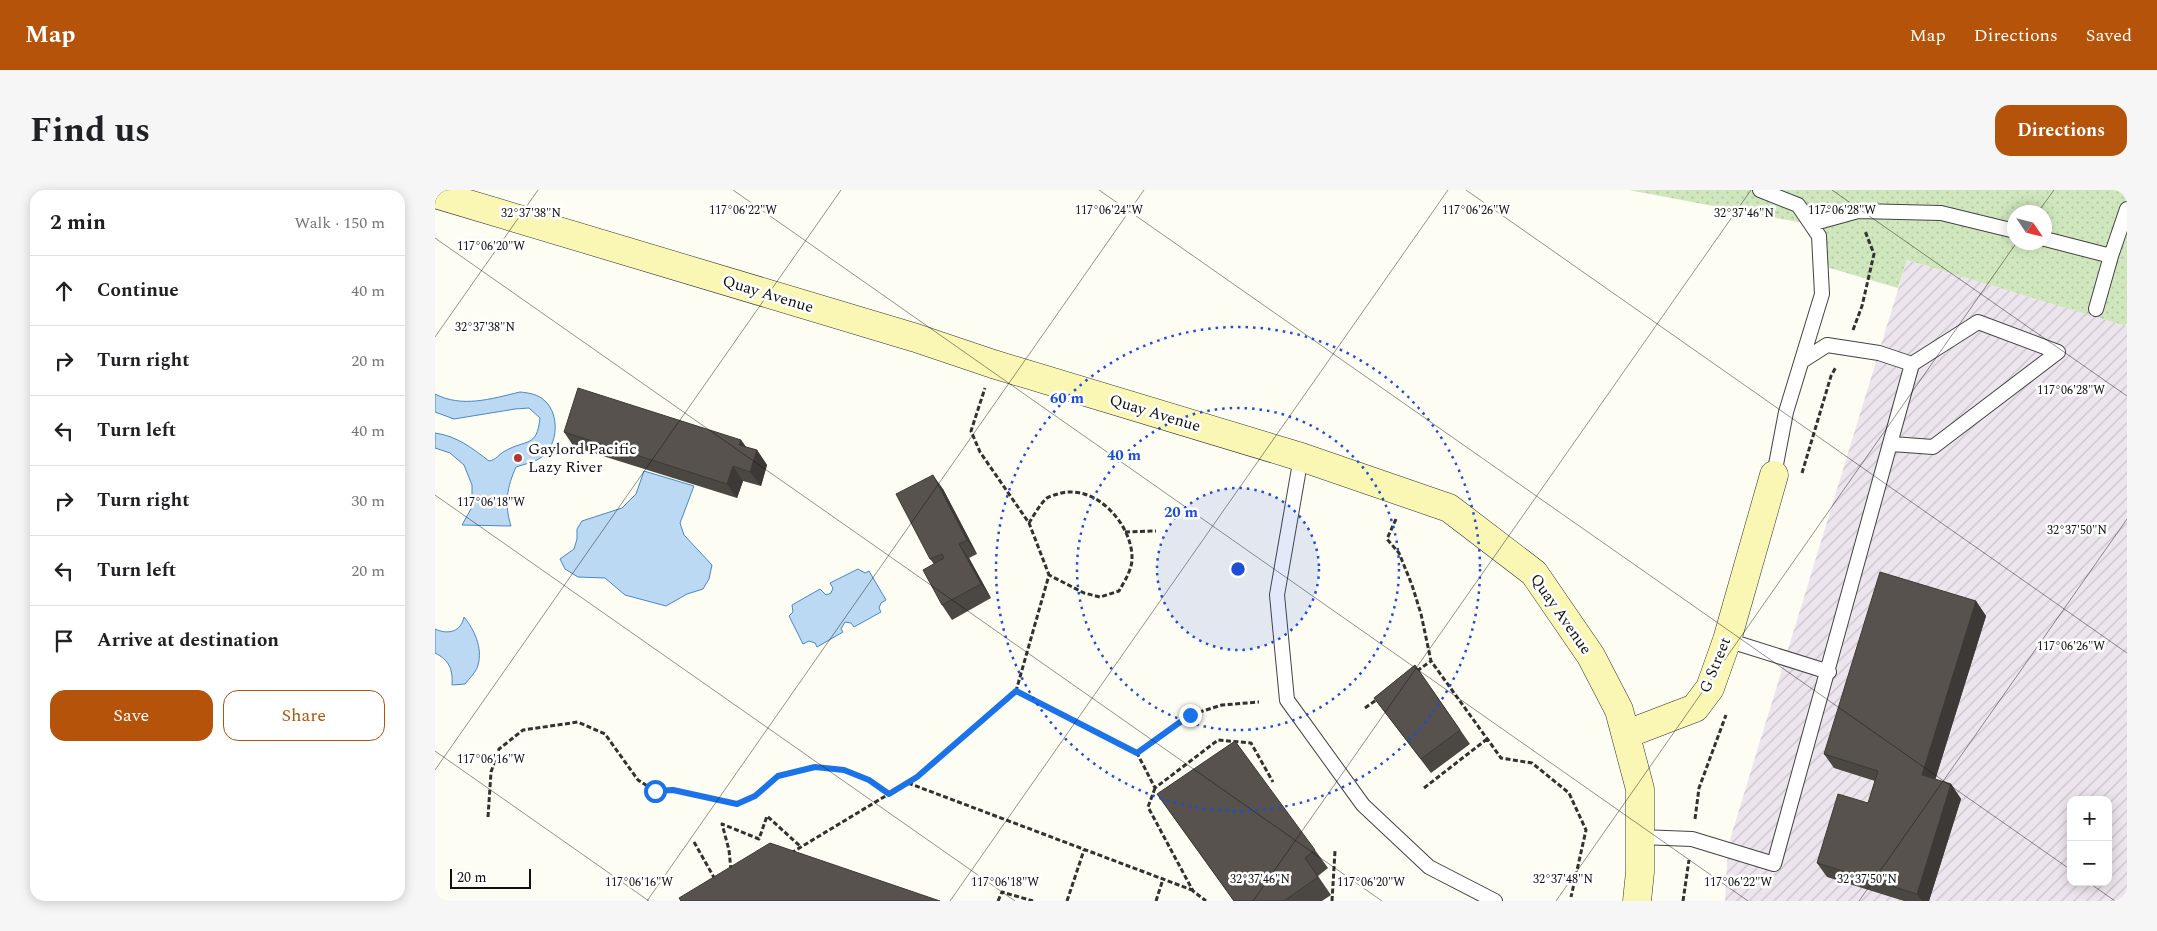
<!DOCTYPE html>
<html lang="en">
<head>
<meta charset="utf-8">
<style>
	:root { --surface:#fff; --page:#f6f6f6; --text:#202124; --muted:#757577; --line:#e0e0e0; --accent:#b45309 }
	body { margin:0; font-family:Spectral,serif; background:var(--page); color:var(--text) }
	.controls { position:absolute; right:15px; bottom:15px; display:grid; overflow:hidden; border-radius:10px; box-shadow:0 2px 12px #0003 }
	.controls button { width:45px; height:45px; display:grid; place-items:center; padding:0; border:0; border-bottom:1px solid var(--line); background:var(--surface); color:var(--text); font:25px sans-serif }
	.compass { position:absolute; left:1572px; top:15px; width:45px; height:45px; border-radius:50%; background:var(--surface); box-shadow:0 2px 12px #0003; rotate:125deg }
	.scale { position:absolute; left:15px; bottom:12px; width:81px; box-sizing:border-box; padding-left:5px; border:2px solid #101010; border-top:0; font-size:14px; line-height:18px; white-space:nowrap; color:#101010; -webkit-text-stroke:4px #fff; paint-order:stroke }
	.stop { position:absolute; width:15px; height:15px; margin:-11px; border:4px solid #1a73e8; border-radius:50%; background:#fff }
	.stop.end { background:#1a73e8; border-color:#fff; box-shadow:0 1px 5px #0008 }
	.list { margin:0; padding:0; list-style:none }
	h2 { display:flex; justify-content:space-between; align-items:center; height:65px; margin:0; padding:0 20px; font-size:21px }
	h2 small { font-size:16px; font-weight:400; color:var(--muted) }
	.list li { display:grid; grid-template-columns:32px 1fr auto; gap:15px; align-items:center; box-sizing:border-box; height:70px; padding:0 20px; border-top:1px solid var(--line) }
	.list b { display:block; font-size:19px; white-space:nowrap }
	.list em { font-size:16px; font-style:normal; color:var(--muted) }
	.actions { display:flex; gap:10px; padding:15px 20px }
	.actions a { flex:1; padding:11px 0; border:1px solid var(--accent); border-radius:15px; text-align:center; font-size:18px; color:var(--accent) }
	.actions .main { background:var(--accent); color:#fff }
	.icon { flex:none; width:28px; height:28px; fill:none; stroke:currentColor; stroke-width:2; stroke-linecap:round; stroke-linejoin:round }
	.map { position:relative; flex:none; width:1692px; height:711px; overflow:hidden; border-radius:15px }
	header { display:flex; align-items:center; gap:30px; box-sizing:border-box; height:70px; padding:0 25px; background:var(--accent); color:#fff }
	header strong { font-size:24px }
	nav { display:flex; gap:28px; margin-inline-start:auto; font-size:18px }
	.intro { display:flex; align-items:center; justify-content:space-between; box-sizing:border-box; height:120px; padding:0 30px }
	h1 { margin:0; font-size:35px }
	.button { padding:12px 22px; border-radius:15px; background:var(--accent); color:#fff; font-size:18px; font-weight:700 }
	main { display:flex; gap:30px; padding:0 30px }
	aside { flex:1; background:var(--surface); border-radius:15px; box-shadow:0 2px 12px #0003 }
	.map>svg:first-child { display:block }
	.industrial { fill:url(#industrial-furrows); fill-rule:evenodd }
	.park { fill:url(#park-dots); fill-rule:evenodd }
	.water { fill:#bbd9f2; stroke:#4888c3 }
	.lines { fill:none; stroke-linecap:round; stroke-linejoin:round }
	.lane-casing { stroke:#434343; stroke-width:16 }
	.secondary-casing { stroke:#323232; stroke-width:29 }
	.path { stroke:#323232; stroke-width:3; stroke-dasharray:5 2.5; stroke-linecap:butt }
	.lane { stroke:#fff; stroke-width:14 }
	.secondary { stroke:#f9f7b3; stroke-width:28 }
	.wall { fill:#4b4742 }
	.shaded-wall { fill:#3d3936 }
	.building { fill:#57524d; stroke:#3d3936 }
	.route { stroke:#1a73e8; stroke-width:6 }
	.ticks { fill:none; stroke:#101010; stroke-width:1; stroke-opacity:0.45 }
	.ring { fill:none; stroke:#1d4ed8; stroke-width:2.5; stroke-dasharray:2.5 5 }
	.poi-dot { fill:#b53632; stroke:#fff; stroke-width:2 }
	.labels { text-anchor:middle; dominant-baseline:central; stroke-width:5; stroke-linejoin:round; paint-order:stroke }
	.street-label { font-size:16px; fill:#101010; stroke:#fff }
	.poi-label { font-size:16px; fill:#101010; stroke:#fff; text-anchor:start }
	.ticks-label { font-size:12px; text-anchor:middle; fill:#101010; stroke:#fff; stroke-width:5; stroke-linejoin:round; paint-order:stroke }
	.centre { fill:#1d4ed8; stroke:#fff; stroke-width:2.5 }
	.ring-label { font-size:15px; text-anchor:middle; font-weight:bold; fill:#1d4ed8; stroke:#fff; stroke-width:5; stroke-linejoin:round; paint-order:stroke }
</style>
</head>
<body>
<header>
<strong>Map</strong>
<nav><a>Map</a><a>Directions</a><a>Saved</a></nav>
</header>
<div class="intro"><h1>Find us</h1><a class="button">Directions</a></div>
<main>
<aside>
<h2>2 min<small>Walk · 150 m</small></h2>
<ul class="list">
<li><svg class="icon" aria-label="ahead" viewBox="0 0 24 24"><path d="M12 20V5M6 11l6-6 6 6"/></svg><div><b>Continue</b></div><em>40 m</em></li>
<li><svg class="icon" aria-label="right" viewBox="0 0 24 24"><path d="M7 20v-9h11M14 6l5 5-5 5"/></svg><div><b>Turn right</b></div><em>20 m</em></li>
<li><svg class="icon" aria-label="left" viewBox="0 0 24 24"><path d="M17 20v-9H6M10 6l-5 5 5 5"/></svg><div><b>Turn left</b></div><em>40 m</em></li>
<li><svg class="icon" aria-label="right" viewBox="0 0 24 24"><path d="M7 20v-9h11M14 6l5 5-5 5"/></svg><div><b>Turn right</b></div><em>30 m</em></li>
<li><svg class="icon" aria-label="left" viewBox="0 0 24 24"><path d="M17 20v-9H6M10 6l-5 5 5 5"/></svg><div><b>Turn left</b></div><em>20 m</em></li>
<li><svg class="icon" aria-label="arrive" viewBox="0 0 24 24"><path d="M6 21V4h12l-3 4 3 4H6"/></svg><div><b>Arrive at destination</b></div></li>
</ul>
<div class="actions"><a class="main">Save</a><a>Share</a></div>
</aside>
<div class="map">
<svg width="1692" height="711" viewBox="0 0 1692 711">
	<defs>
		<pattern id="industrial-furrows" width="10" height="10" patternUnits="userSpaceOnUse" patternTransform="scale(1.25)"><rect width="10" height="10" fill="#ede5ed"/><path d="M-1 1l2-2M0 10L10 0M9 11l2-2" fill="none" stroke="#cac3ca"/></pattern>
		<pattern id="park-dots" width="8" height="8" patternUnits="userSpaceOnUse" patternTransform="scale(1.25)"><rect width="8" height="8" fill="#d0e7be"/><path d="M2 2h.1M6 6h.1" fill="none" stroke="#b2c5a2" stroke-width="1.8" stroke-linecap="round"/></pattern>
	</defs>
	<rect width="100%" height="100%" fill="#fefdf3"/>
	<path class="industrial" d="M1472,70L1692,136V711H1290L1293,656ZM1636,610H1673V692H1636Z"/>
	<path class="park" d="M1194,0H1692V133L1691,136L1472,70L1463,98L1381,74L1389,37ZM1580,22H1610V52H1580Z"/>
	<path class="water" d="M85,202C94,203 103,204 110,211C125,225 123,255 107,267C100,272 90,274 81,277C72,297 69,314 76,336L27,335L37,317V295L29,275L15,263L0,258V243C22,246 37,258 54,271C61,270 64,264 70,261C91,249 102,258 105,228L94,218L80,219L19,229L0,222V204C27,218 56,209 85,202Z
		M209,281L259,296L245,333L249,345L277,375L274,389L268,399L252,404L231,416L190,405L170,388L143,387L130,379L125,369L139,359L142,349V339L147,331L187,318L201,304Z
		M423,379L430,383L434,381L451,410L446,413L444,418L446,422L419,437L416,433L410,432L406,439L408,442L382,457L380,453L374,451L368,454L354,426L358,422L357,415L385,399L391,405L396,403L398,398L395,393Z
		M29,427C39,439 48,458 43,475C42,481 34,489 30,494L17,495C18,479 14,470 0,463V439C13,445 26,442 29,427Z"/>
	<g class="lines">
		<defs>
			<path id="lane" d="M1325,0L1363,15L1384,46L1387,104L1351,222L1339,285
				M1376,34L1423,21L1506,23L1580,41
				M1610,49L1676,66
				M1661,119L1676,66L1692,19
				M1367,171L1392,155L1444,163L1477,174
				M866,267L842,405L852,510L928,615L994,677L1060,711
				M1292,450L1394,482
				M1205,647L1257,649L1339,674L1477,174L1543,132L1623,162L1498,257L1457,254"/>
			<path id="secondary" d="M0,4L481,148L558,174L866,267L1014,318L1099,383L1156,466L1184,520L1205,599V682L1202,711
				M1192,544L1260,518L1275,498L1292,450L1339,285"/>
		</defs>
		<use href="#lane" class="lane-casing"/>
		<use href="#secondary" class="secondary-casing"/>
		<path class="path" d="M1418,140L1427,116L1439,64L1430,41
			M1367,283L1396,186L1401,177
			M961,329L952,349L964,363L977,395L986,424L996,471L1066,568L1097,573L1134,603L1151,640L1136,707
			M594,333C599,325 605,314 612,308C615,306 620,305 623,304C660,292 698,335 697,369C697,380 689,392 684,401L665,407L649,403L614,385
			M690,342L721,341
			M982,481L996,471
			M581,501L702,563L720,598L783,550L816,553L838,592
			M930,518L944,508
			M702,564L755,525L787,515L824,512
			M473,593L757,700
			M720,598L713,617L758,701L771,711
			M989,598L1052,549
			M53,627L56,582L64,559L88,540L143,532L170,544L203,590L220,601L239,600L302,614L320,606L343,586L380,577L409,580L434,590L454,604
			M1260,629L1264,598L1291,525
			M259,652L281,691
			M356,663L482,587L581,501L614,385L594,333L545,262L536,241L550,198
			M296,680L294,660L287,634L324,649L332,626L366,657
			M563,711L567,702L598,711
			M632,711L649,660
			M721,711L728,689
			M897,711L900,661
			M1248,711L1254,670"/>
		<use href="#lane" class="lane"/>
		<use href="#secondary" class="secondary"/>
	</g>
	<path class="wall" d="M129,242L306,250L311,257L322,260L332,275L326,296L308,291L302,308L139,257Z
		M508,299L542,364L534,368L556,408L517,430L507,415L499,374L495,369Z
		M1541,411L1551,426L1500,590L1516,594L1526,609L1494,711H1469L1392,687L1382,673L1433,613L1440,591L1399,578L1389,564Z
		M980,475L1035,554L996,583L939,508Z
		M722,604L880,660L893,678L883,686L896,705L887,711H799Z"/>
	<path class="shaded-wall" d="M306,250L316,264L304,255Z
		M322,260L332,275L326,296L315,282Z
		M298,276L308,291L302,308L292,294Z
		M498,285L508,299L542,364L532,350Z
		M524,354L534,368L556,408L546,394Z
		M1541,411L1551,426L1497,600L1487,585Z
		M1516,594L1526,609L1494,711H1487L1482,704Z"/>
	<path class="building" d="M143,198L306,250L304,255L322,260L315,282L298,276L292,294L129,242Z
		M498,285L532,350L524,354L546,394L507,415L488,380L509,368L507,364L495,369L461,304Z
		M1445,382L1541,411L1487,585L1516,594L1482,704L1382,673L1403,604L1433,613L1443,581L1389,564Z
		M980,475L1025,540L986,569L939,508Z
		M800,551L880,660L870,668L883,687L849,711H799L722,604Z
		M335,653L505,711H246L244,708Z"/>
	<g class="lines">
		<path class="route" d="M220,601L238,600L302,614L320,606L343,586L380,577L409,580L434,590L454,604L482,587L581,501L702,563L755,525"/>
	</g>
	<path class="ticks" d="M298,0L1313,711M664,0L1636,680M1031,0L1692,463M1397,0L1692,206M1603,22L1619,0M0,48L947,711M0,147L103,0M0,305L580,711M0,561L214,711M0,580L406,0M1653,692L1680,711M212,711L709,0M515,711L1013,0M818,711L1316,0M1121,711L1582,52M1424,711L1692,329"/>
	<circle cx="803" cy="379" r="81" fill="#1d4ed8" fill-opacity=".12"/>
	<g class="ring">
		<circle cx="803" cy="379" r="81"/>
		<circle cx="803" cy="379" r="161"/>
		<circle cx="803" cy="379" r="242"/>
	</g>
	<circle class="poi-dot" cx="83" cy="268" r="5"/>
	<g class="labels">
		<g class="street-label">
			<text transform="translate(333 104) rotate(17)">Quay Avenue</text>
			<text transform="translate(720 223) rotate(17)">Quay Avenue</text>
			<text transform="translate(1126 424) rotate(55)">Quay Avenue</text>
			<text transform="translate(1280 475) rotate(-68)">G Street</text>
		</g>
		<g class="poi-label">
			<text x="93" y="259">Gaylord Pacific<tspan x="93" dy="18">Lazy River</tspan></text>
		</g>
	</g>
	<g class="ticks-label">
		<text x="308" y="24">117°06'22"W</text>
		<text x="674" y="24">117°06'24"W</text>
		<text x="1041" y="24">117°06'26"W</text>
		<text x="1407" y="24">117°06'28"W</text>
		<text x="96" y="27">32°37'38"N</text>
		<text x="1309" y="27">32°37'46"N</text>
		<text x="56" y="60">117°06'20"W</text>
		<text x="50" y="141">32°37'38"N</text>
		<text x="1636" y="204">117°06'28"W</text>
		<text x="56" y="316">117°06'18"W</text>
		<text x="1642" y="344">32°37'50"N</text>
		<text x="1636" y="460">117°06'26"W</text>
		<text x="56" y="573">117°06'16"W</text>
		<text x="825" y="693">32°37'46"N</text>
		<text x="1128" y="693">32°37'48"N</text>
		<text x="1432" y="693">32°37'50"N</text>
		<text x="204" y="696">117°06'16"W</text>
		<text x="570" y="696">117°06'18"W</text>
		<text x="936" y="696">117°06'20"W</text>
		<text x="1303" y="696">117°06'22"W</text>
	</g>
	<circle cx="803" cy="379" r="8" class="centre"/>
	<g class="ring-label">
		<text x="632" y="213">60 m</text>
		<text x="689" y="270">40 m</text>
		<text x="746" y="327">20 m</text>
	</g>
</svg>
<div class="controls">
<button>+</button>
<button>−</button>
</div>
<svg class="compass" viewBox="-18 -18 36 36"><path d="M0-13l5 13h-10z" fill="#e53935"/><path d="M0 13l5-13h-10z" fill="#757577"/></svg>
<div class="scale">20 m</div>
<div class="stop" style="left:220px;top:601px"></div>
<div class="stop end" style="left:755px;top:525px"></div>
</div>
</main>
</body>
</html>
